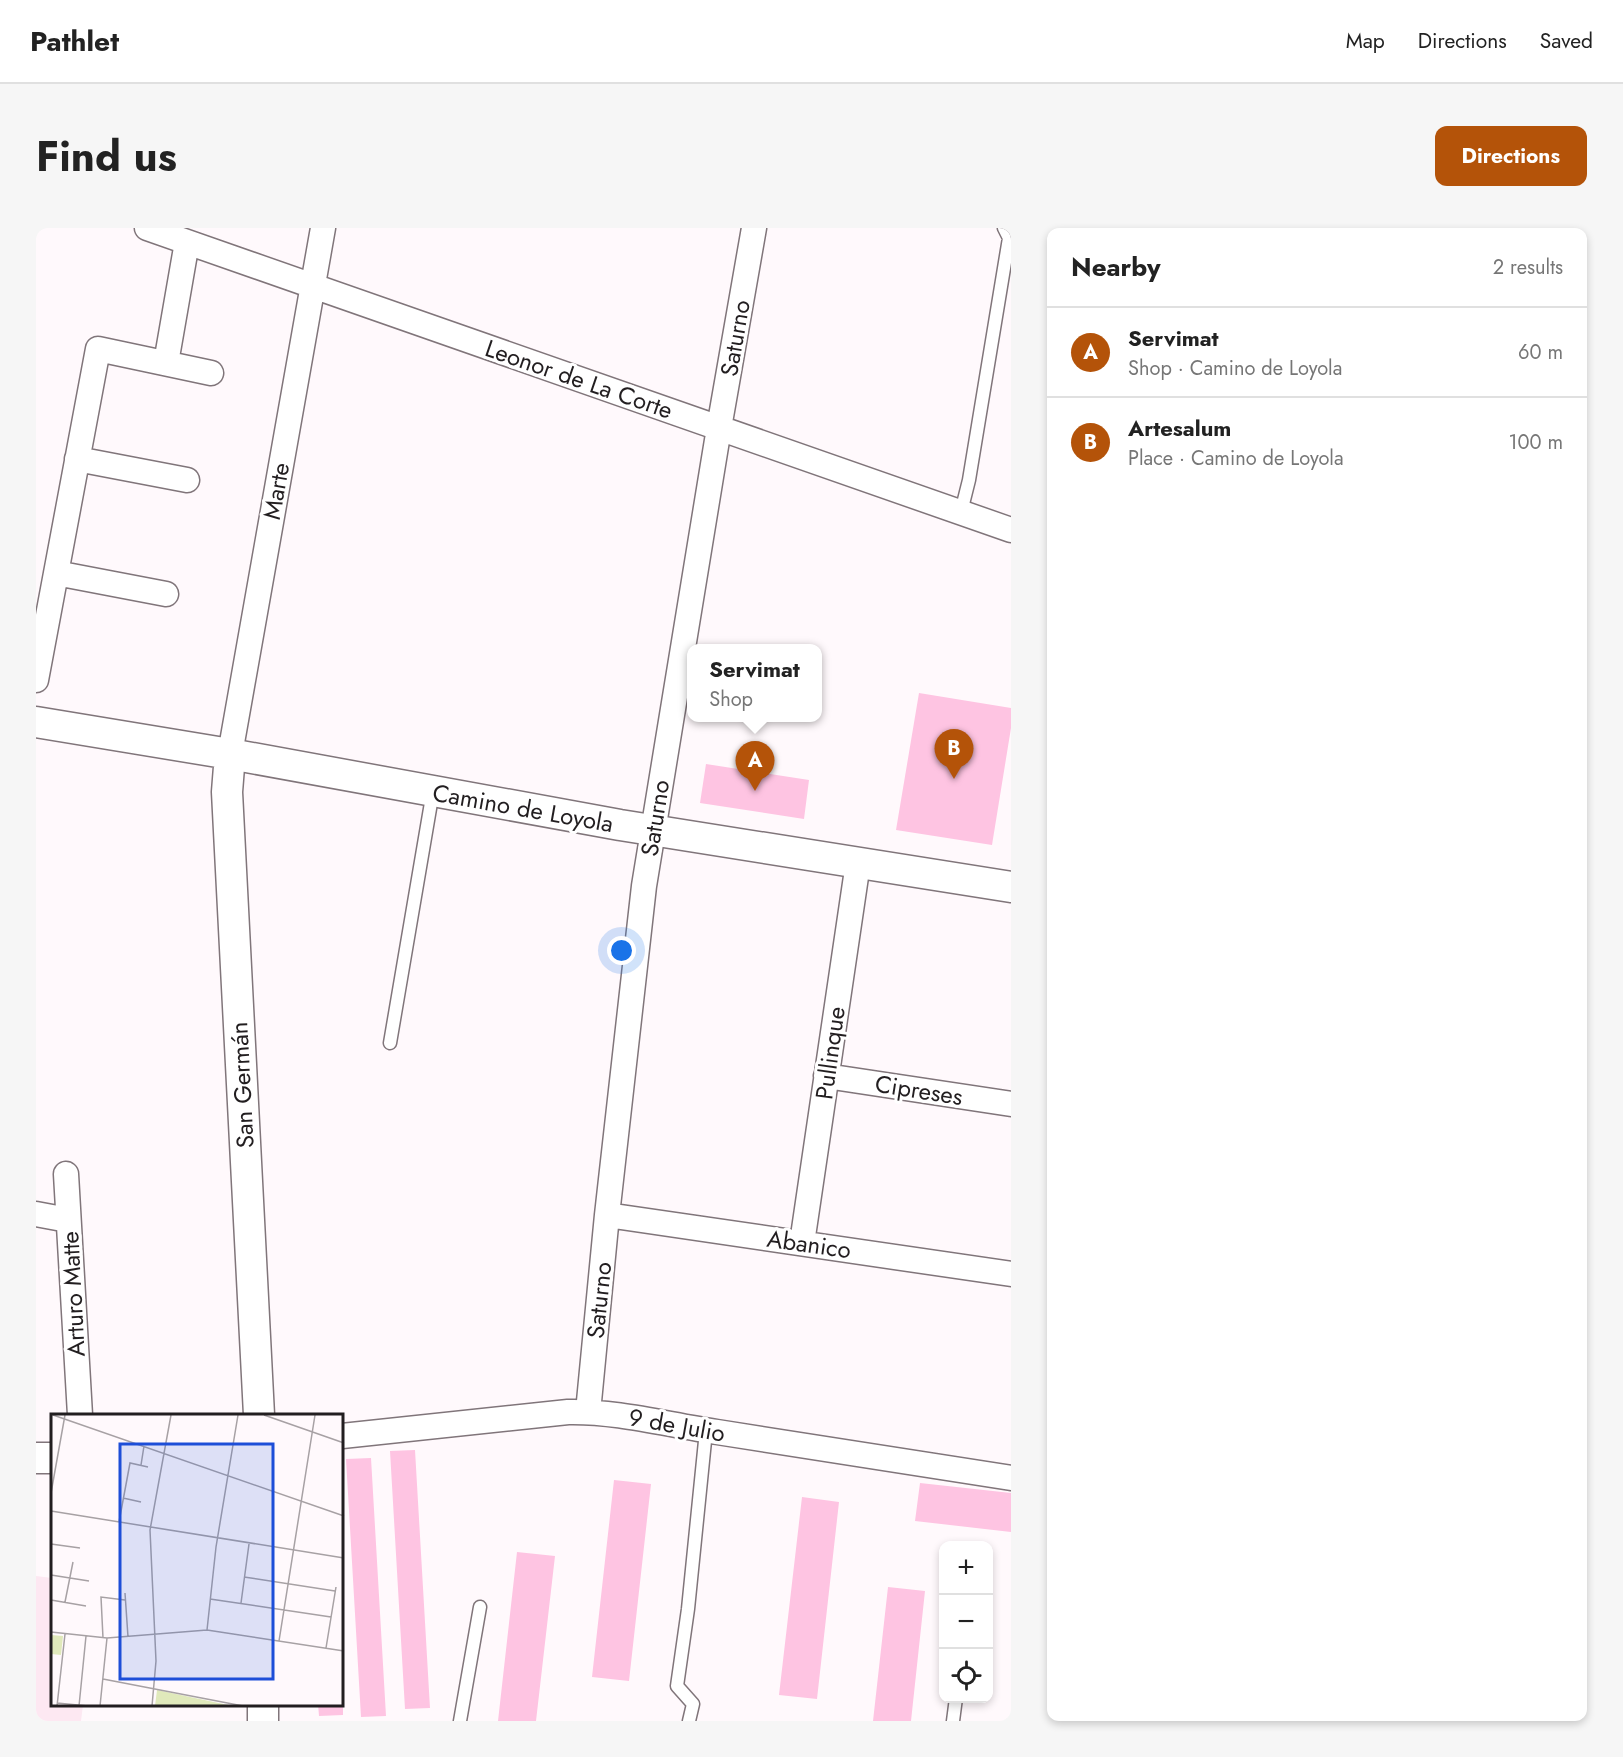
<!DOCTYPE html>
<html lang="en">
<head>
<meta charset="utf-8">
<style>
	:root { --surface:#fff; --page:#f6f6f6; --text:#222; --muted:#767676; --line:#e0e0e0; --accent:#b45309 }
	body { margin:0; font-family:Jost,sans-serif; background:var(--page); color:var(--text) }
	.controls { position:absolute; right:18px; bottom:18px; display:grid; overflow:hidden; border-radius:12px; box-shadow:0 3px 9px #0003 }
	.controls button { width:54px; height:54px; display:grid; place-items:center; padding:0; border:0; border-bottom:2px solid var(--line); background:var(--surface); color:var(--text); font:30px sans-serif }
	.you { position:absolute; left:586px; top:723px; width:21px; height:21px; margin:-15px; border:4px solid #fff; border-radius:50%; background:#1a73e8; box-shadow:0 0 0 9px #1a73e833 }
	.badge { display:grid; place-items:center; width:39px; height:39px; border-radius:50%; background:var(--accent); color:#fff; font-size:20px; font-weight:700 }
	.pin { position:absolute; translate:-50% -50px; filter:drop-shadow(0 2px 3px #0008) }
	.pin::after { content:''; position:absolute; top:32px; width:21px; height:18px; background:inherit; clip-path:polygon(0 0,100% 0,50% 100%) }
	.popup { position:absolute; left:651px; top:416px; width:135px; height:78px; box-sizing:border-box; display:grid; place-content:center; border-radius:12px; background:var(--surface); filter:drop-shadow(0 2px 4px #0005); font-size:20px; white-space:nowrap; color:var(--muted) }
	.popup b { font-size:22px; color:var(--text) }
	.popup::after { content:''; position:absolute; left:50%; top:100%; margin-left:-12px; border:12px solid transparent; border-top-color:var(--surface) }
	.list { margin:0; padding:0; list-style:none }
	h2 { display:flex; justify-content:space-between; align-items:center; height:78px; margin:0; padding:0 24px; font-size:26px }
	h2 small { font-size:20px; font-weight:400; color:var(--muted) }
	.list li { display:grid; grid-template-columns:39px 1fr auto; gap:18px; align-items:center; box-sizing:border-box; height:90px; padding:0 24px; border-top:2px solid var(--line) }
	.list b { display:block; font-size:22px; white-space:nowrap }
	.list p { margin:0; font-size:20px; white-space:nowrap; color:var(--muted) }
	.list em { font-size:20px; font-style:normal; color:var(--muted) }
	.icon { flex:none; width:33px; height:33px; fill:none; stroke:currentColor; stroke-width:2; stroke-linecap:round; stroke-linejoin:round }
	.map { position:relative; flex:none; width:975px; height:1493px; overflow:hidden; border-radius:12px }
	header { display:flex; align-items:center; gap:36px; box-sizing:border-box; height:84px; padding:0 30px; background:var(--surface); border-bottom:2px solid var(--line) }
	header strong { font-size:28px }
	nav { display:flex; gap:33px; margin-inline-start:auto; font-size:21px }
	.intro { display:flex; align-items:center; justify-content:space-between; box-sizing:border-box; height:144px; padding:0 36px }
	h1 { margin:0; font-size:42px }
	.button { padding:15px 27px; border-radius:12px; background:var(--accent); color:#fff; font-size:21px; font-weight:700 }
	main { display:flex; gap:36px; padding:0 36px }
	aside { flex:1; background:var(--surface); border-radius:12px; box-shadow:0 3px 9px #0003 }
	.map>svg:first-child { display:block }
	.built { fill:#fde8f2 }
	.building { fill:#fec4e2 }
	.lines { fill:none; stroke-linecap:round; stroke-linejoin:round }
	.service-casing { stroke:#80757a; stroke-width:15 }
	.minor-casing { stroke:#80757a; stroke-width:27 }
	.tertiary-casing { stroke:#80757a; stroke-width:33 }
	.service { stroke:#fff; stroke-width:12 }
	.minor { stroke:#fff; stroke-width:24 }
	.tertiary { stroke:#fff; stroke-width:30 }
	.labels { text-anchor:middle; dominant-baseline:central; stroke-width:6; stroke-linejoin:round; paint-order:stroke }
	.street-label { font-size:24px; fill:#221e20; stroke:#fff }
	.inset-road { fill:none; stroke:#a7a1a4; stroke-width:1.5 }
	.view { fill:#1d4ed8; fill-opacity:0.15; stroke:#1d4ed8; stroke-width:3 }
	.inset-edge { fill:none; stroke:#221e20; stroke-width:3 }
</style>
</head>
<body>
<header>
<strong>Pathlet</strong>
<nav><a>Map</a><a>Directions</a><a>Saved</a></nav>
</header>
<div class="intro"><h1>Find us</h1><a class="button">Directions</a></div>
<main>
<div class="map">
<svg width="975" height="1493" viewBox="0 0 975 1493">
	<rect width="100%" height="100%" fill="#fff9fc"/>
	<path class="built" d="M0,1348L16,1350V1476L47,1477L45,1493H0Z"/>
	<path class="building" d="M883,465L975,480V500L956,617L860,602Z
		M670,536L773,552L768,591L664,575Z
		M379,1222L394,1480L369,1481L354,1223Z
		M335,1230L350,1488L325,1489L310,1231Z
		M578,1252L615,1256L593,1453L556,1449Z
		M884,1255L975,1265V1304L879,1293Z
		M766,1269L803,1274L781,1471L743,1467Z
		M481,1324L519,1328L500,1493H462Z
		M852,1359L889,1363L875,1493H837Z
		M282,1476H307V1487L283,1488Z"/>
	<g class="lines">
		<defs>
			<path id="service" d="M925,284L933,252L973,10L968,0
				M354,815L397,563
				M424,1493L444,1379
				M653,1493L657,1476L641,1458L652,1381L670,1203
				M917,1493L920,1470"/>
			<path id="minor" d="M111,0L975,302
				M130,135L151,14
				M41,231L151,252
				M20,345L130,366
				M0,452L62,121L175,145
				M194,526L287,0
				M790,848L975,876
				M30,946L44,1187
				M0,986L32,992
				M571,987L975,1046
				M766,1015L822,635
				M552,1184L571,987L608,658L683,200L718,0
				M306,1208L532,1184C582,1183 632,1197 681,1204C779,1219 877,1234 975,1250"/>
			<path id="tertiary" d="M0,494L194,526L584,597L975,659
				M194,526L191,564L223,1187
				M0,1230H16
				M227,1493V1476"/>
		</defs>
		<use href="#service" class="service-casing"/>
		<use href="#minor" class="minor-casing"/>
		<use href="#tertiary" class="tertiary-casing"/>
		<use href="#service" class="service"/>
		<use href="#minor" class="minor"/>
		<use href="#tertiary" class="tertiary"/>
	</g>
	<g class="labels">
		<g class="street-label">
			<text transform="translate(699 110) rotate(-80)">Saturno</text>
			<text transform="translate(543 151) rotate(19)">Leonor de La Corte</text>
			<text transform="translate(240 263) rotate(-80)">Marte</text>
			<text transform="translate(487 580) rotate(10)">Camino de Loyola</text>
			<text transform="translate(619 590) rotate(-81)">Saturno</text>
			<text transform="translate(794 825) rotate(-82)">Pullinque</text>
			<text transform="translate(206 857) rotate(-93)">San Germán</text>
			<text transform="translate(883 862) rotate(9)">Cipreses</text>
			<text transform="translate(773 1016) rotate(8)">Abanico</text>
			<text transform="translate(37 1066) rotate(-93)">Arturo Matte</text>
			<text transform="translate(563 1072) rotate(-84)">Saturno</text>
			<text transform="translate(641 1197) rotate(10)">9 de Julio</text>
		</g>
	</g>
	<g transform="translate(15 1186)">
		<rect width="292" height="292" fill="#fff9fc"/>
		<path d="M0,221L12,222L10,241L0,240ZM106,276L182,292H104Z" fill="#e0e9bb"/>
		<path class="inset-road" d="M2,1L293,102M213,1L293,29M90,51L93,32M0,79L14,1M72,84L90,88M0,97L293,144M68,108L79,49L97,53M0,130L29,134M0,161L38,167M193,163L284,177M74,179L77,223M159,185L280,203M0,186L35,192M14,188L22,148M190,189L198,130M156,216L165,133L187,1M0,218L56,224L156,216L293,237M52,224L50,183L74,186M228,227L264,1M275,234L285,173M52,265L192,292M6,289L37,292M6,292L14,220M28,292L35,222M49,292L56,224M101,292L105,247L99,116L120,1"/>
		<path class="view" d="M69,30H222V265H69Z"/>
		<rect width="292" height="292" class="inset-edge"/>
	</g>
</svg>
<div class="controls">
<button>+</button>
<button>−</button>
<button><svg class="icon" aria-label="locate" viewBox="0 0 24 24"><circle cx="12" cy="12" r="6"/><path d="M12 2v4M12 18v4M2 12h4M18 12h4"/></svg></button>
</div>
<div class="you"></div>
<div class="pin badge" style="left:719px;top:563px">A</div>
<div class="popup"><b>Servimat</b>Shop</div>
<div class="pin badge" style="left:918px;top:551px">B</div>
</div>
<aside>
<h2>Nearby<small>2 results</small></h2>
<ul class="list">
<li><span class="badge">A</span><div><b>Servimat</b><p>Shop · Camino de Loyola</p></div><em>60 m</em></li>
<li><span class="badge">B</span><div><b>Artesalum</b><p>Place · Camino de Loyola</p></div><em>100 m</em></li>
</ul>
</aside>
</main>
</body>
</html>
